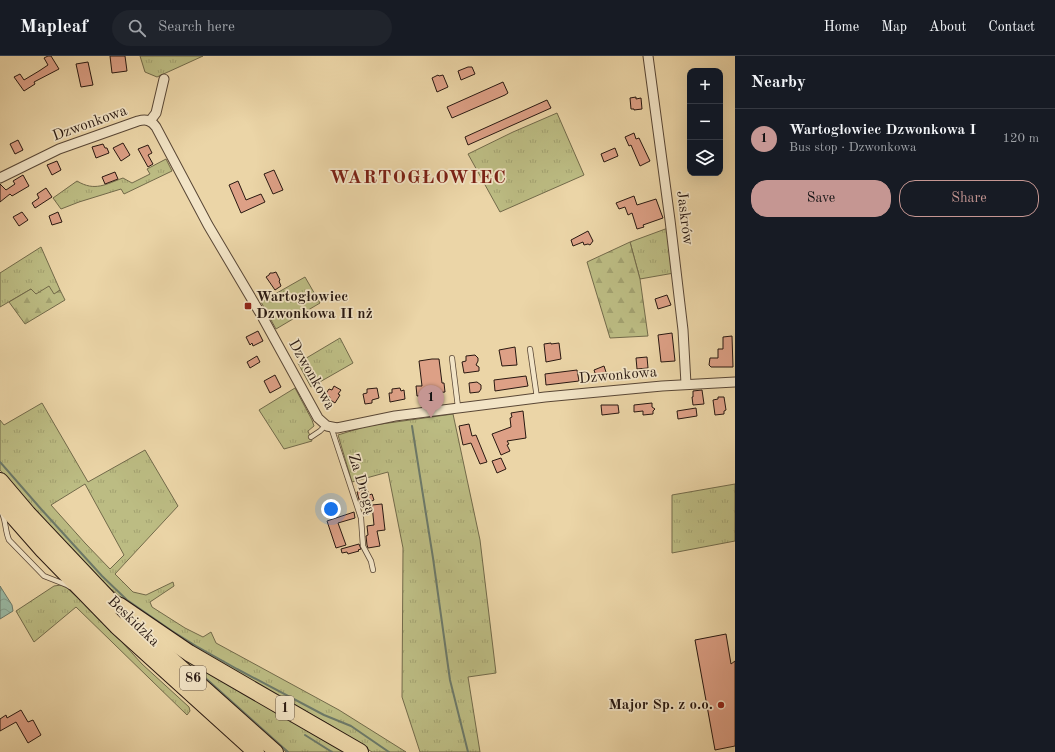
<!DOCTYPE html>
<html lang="en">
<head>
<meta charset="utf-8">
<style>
	:root { --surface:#171b24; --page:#20242c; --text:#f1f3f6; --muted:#9ea1a6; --line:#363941; --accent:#c59692 }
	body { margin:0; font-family:"Old Standard TT",serif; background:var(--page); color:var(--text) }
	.controls { position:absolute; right:12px; top:12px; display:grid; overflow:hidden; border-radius:8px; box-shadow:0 4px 16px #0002 }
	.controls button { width:36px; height:36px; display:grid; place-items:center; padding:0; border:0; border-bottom:1px solid var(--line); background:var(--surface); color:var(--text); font:20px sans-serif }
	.you { position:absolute; left:331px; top:453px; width:14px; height:14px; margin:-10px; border:3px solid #fff; border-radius:50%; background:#1a73e8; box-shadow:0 0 0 6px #1a73e833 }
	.badge { display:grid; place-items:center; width:26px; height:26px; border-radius:50%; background:var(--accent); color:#111; font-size:13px; font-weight:700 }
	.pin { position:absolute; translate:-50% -33px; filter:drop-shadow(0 1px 2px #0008) }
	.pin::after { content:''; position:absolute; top:21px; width:14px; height:12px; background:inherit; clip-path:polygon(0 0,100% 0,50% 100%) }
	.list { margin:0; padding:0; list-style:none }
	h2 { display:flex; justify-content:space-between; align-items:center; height:52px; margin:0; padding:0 16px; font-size:17px }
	h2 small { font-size:13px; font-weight:400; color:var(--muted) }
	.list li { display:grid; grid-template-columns:26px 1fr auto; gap:12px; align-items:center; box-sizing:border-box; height:60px; padding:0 16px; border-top:1px solid var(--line) }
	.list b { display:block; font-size:15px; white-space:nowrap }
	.list p { margin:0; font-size:13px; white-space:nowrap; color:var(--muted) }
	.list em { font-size:13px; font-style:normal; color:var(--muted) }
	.actions { display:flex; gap:8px; padding:12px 16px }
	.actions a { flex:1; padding:9px 0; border:1px solid var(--accent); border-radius:16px; text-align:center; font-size:14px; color:var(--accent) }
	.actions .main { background:var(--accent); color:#111 }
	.icon { flex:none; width:22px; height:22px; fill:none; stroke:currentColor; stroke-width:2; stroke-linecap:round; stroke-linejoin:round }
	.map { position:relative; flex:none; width:735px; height:696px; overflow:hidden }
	header { display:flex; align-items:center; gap:24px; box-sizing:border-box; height:56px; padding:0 20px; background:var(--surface); border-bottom:1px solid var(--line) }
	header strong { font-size:19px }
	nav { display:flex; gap:22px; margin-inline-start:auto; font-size:14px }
	.search { width:280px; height:36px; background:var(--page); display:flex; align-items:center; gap:10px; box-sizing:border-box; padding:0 14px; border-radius:22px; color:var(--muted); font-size:15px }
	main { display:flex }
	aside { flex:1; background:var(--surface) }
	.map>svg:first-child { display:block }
	.grass { fill:url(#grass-tufts); stroke:#726a4a; fill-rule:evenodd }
	.forest { fill:url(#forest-firs); stroke:#726a4a }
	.water { fill:url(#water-waves); stroke:#6c7969 }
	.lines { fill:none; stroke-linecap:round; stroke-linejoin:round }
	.stream { stroke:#6c7969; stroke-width:2 }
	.building { fill:#dda086; stroke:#281811 }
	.lane-casing { stroke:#594736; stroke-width:6 }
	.street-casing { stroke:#594736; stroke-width:11 }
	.primary-casing { stroke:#281811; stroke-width:16 }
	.highway-casing { stroke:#281811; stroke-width:18 }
	.lane { stroke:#f2e4c6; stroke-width:4.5 }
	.street { stroke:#f2e4c6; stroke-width:9 }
	.primary { stroke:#ebd5a7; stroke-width:14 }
	.highway { stroke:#ebd5a7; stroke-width:16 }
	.poi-dot { fill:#8f2418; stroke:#f2e4c6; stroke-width:1.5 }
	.labels { text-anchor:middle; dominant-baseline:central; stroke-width:3.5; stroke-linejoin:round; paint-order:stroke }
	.shield { fill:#f2e4c6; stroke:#655547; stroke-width:1 }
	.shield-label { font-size:14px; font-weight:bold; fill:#281811 }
	.street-label { font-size:15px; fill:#281811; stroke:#f2e4c6 }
	.poi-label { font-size:15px; font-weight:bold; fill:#281811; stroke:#f2e4c6; text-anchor:start }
	.district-label { font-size:19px; font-weight:bold; letter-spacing:1px; fill:#7a1f14; stroke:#f2e4c6 }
</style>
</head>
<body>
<header>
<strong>Mapleaf</strong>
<div class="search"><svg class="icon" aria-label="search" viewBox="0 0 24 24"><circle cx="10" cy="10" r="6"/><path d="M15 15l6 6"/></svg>Search here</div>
<nav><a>Home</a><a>Map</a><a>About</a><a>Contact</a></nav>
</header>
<main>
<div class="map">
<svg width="735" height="696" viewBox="0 0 735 696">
	<defs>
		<pattern id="grass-tufts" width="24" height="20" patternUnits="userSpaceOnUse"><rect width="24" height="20" fill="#bcbc83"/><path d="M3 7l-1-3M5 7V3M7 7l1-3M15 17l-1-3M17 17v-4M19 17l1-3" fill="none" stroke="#a2a170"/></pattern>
		<pattern id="forest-firs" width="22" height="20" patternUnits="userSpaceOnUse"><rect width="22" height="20" fill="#bcbc83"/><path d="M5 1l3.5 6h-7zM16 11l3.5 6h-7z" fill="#a2a170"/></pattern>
		<pattern id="water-waves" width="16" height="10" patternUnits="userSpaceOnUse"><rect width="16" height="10" fill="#99b9a4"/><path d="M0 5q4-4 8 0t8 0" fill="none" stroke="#849e8c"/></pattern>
	</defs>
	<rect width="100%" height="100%" fill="#ebd5a7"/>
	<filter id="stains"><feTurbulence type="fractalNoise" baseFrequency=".005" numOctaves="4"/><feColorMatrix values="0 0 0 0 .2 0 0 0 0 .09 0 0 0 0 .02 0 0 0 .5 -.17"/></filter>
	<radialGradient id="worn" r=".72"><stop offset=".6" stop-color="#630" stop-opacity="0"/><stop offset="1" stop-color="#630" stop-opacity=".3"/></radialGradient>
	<path class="grass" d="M140,0H203L157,21L145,16Z
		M557,57L584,119L500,156L468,98L513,76Z
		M166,103L172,115L124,138L121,133L79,146L61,153L53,142L77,125C95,136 106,128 123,122L132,127L150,118L147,113Z
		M668,172L674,217L640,223L630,186Z
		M41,191L60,234L54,239L35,238L31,233L0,251V217Z
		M305,221L320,247L276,273L261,246Z
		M340,282L353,307L311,331L298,307Z
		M295,332L312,364L314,370L308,375L312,385L284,393L259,354Z
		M42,347L88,426L145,394L178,450L115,518L133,536L146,539L173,526L174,530L150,546L152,551L185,572L203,581L211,576L216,587L339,654L406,696H372L332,670L194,593L141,558L106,529L61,483L0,414V364L4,369ZM85,428L124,499L110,513L85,487L51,449Z
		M453,358L480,484L496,617L468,621L480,696H420L402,641L403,492L388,416L352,426L338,379L367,370Z
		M735,428V485L672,497V439Z
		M61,529L67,532L77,541L112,575L142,608L189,651L190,655L187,659L76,551L34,586L16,555L54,530Z
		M168,591L350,696H286Z"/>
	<path class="forest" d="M630,186L640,223L648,280L610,282L587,206Z
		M49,230L54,238L60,234L65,244L25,268L9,246L31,233L36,238Z"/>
	<path class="water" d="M0,530L12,549L13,555L0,563Z"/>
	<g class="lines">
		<path class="stream" d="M412,370L433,502L450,624L468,696
			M0,406L41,453L102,520L127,544L172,575L196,590L237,613L324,659L351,670L389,696
			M202,619L288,696
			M305,679L332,696"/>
	</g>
	<path class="building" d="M48,0H51L59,13L34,26L35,28L24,35L14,21L20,18L24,24L39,15L48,9L44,2Z
		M110,0H125L127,15L112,17Z
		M88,6L93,29L81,31L76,8Z
		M468,11H472L475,18L461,24L458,15Z
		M438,19L439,20L443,19L448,31L437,36L432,22Z
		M503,26L508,37L505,39L452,62L447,51Z
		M636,41V43L641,42L642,53L634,54V53H631L630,42Z
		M547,44L551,52L468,89L465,81Z
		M634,77L636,83L639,82L650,105L640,110L631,89L629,90L625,81Z
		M18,84L23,94L15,98L10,88Z
		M123,87L130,99L121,105L113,92Z
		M103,88L105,92H107L109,97L96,102L92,91Z
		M148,89L152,97L148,99L153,108L148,111L138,93Z
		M615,92L618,100L604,106L601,98Z
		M57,105L61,114L52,119L47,109Z
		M274,114L283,134L273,138L264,118Z
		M115,116L118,123L105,128L102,121Z
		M23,119L29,130L12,140L10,138L0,146V128L6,134L15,128L13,125Z
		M238,125L246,144L261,138L265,146L241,157L229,129Z
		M46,132L52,141L35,152L32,147L39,142L37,138Z
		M634,140L637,149L656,143L663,162L643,169L644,171L637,173L632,157L628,159L625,151L619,153L616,147Z
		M22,156L28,164L19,170L13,161Z
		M58,156L62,166L52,169L49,160Z
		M588,175L593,185L590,189L588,188L584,189L583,186L573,190L571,184Z
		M276,216L280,224L279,225L281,230L275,234L266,221L269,219L270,217H273Z
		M667,239L671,249L658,253L655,243Z
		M258,275L263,285L253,290L252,287L250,289L246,281Z
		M672,277L675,305L661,306L658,279Z
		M732,280L733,311H711L709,309L710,302H718V293H723V281Z
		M551,287V288L559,287L561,303L546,306L544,288Z
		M515,291L517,309L502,310L499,294Z
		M475,299L478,302V305L476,309L479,311V315L464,317L462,306L466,305V300Z
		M257,300L260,306L250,312L247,306Z
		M647,301L648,312L637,313L636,302Z
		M432,303H439L442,327H444L445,336L435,337L436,343L428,344L427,339L417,340L416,330H422L419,305Z
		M604,310L607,319L597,323L594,314Z
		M577,314L579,325L546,329L545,318Z
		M275,319L281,331L270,337L264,325Z
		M526,320L528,330L495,335L494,324Z
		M477,326L481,329V333L479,336L470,337L469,327Z
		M334,330L341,334L338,338L340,339L335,347L329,343L330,341L325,339L329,333L332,334Z
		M377,332L379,342L372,344V347L365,348L363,338L367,337V333Z
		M400,332L401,335L404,334L405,343L390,346L389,337H392V333Z
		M702,334L704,348L693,349L692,341H693V335Z
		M718,341H724L726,354L724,355V358L715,359L713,344L718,343Z
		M652,347V351L655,353L653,355V358L643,359V355L634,356V349Z
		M601,349H618L619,357L602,359Z
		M696,352L697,360L678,363L677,355Z
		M523,355L526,382L507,385L509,388L507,389L510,395L501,399L492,378L511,371L510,362L512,361L511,357Z
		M469,368L472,380L476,379L487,406L480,408L471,387L463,389L459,370Z
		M501,402L506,413L497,417L492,405Z
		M367,433L369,439L372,438L374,444L365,448L364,446L360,447L357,436Z
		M382,448L385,474L377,475L380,490L368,492L367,489L366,480L368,479L367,470L374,469L372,449Z
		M354,456L355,462L338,467L346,489L336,492L327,465Z
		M359,488L361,493L358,494L359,495L348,498L347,496L342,497L341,493Z
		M726,578L731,608L735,605V690L715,694L695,584Z
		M21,654L28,666L33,664L41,679L28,687L16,666L0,675V663L6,659L7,662Z"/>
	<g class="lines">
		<defs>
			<path id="lane" d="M530,293L537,342
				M452,302L458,351
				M331,371L361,462L363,490L371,505L373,514
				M311,381L320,375L326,369
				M2,457C6,465 5,475 9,484L44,520L67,529L70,531"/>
			<path id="street" d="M648,0L670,164L683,274L686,328
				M150,65L156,57L164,23
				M0,122L59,93L138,65C146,63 151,64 156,71L208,169L263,262L318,362L327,370L337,372L395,360L545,341L662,330L735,326"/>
			<path id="primary" d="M127,560L164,596L276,696"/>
			<path id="highway" d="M0,425L28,458L112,547L120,550L189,597L360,696
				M0,445L43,494L117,570L256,696"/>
		</defs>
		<use href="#lane" class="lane-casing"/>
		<use href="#street" class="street-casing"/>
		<use href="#primary" class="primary-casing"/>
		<use href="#highway" class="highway-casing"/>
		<use href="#lane" class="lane"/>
		<use href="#street" class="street"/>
		<use href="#primary" class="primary"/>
		<use href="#highway" class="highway"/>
	</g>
	<g class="poi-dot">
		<rect x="244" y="246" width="8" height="8" rx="2"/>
		<circle cx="721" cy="649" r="4"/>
	</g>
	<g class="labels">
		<g class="shield">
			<rect x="180" y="610" width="26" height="24" rx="3"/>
			<rect x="276" y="640" width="18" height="24" rx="3"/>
		</g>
		<g class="shield-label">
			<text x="193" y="622">86</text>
			<text x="285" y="652">1</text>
		</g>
		<g class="street-label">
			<text transform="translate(90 68) rotate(-20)">Dzwonkowa</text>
			<text transform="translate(684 162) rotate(83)">Jaskrów</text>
			<text transform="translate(311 319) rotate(60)">Dzwonkowa</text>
			<text transform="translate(618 320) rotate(-5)">Dzwonkowa</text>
			<text transform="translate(361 428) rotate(73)">Za Drogą</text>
			<text transform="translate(133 566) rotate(44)">Beskidzka</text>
		</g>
		<g class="poi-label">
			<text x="256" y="241">Wartogłowiec<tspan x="256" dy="17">Dzwonkowa II nż</tspan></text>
			<text x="713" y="649" text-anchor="end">Major Sp. z o.o.</text>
		</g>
		<g class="district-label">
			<text x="418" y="122">WARTOGŁOWIEC</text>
		</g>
	</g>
	<rect width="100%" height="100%" filter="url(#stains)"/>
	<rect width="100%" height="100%" fill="url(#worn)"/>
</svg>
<div class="controls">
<button>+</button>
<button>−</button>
<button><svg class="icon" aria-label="layers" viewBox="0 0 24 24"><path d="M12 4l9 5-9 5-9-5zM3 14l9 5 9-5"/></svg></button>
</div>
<div class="you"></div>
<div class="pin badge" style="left:431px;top:362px">1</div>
</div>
<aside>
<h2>Nearby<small></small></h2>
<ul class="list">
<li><span class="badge">1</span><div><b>Wartogłowiec Dzwonkowa I</b><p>Bus stop · Dzwonkowa</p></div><em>120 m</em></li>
</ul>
<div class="actions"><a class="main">Save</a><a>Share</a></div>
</aside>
</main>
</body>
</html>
